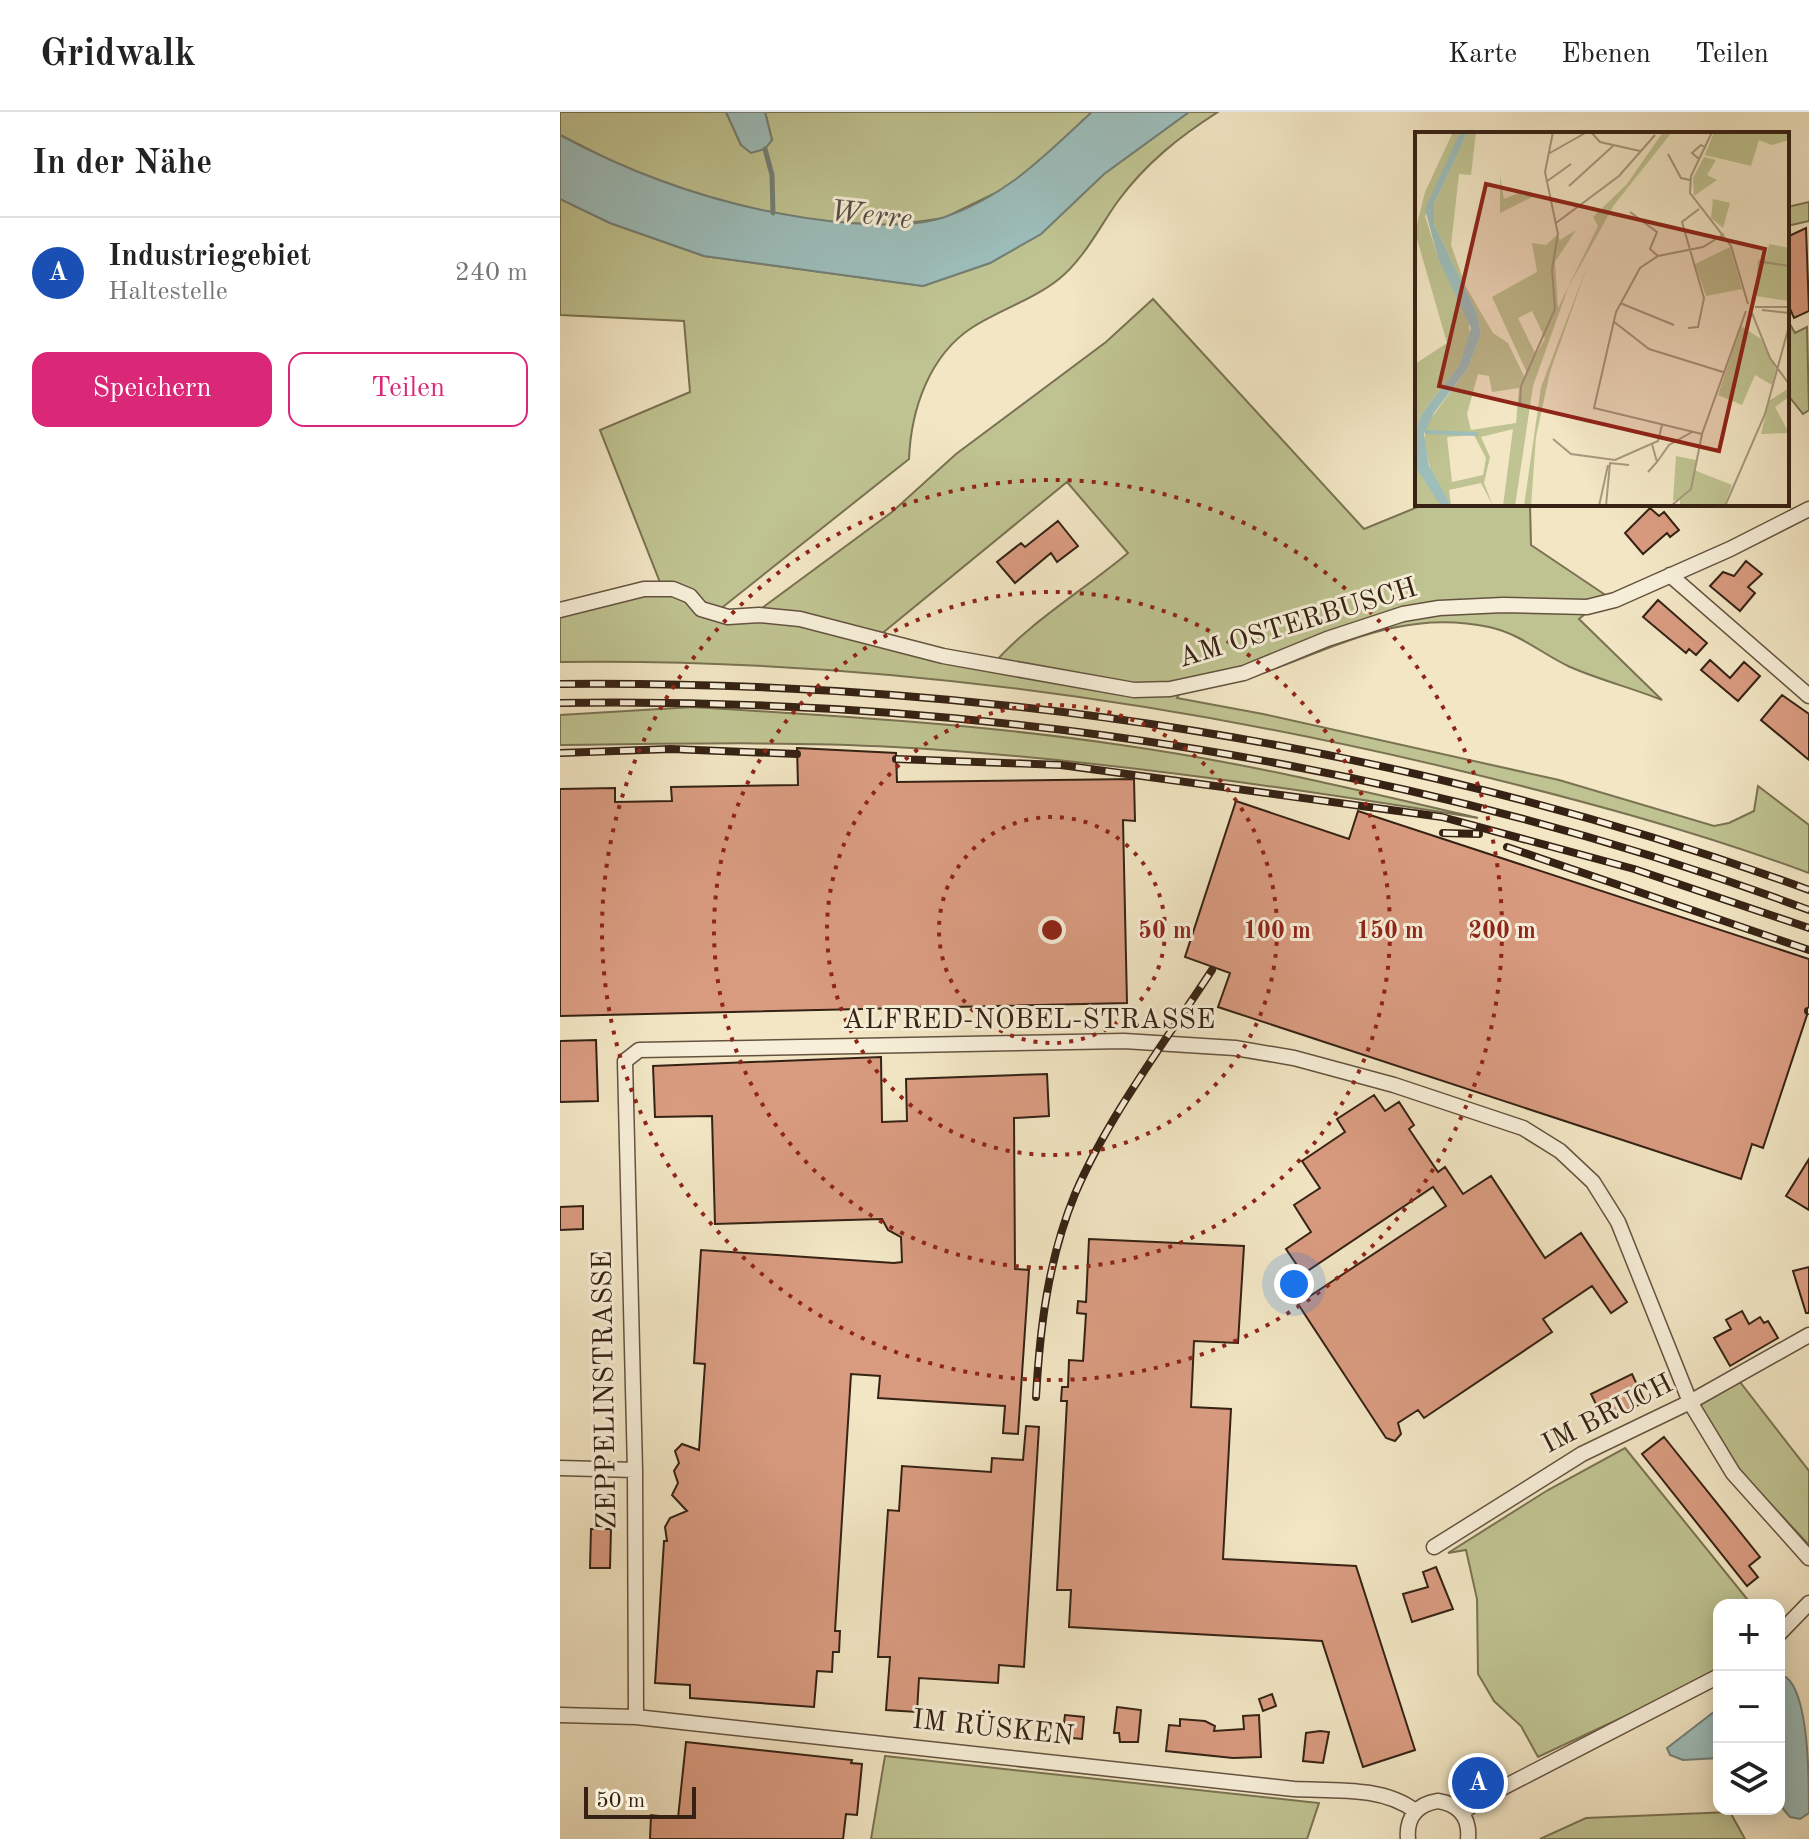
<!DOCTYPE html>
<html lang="de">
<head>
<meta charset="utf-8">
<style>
	:root { --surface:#fff; --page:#f6f6f6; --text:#222; --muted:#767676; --line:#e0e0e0; --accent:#db2777 }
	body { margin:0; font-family:"Old Standard TT",serif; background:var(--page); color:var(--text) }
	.controls { position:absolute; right:24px; bottom:24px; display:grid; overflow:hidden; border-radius:16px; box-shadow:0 4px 20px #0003 }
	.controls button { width:72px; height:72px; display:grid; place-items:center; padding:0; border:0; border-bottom:2px solid var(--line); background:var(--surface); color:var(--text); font:40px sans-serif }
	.scale { position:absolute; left:24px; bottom:20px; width:112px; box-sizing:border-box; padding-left:8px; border:4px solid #362214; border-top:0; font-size:22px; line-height:28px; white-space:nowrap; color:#362214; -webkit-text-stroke:6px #f7efd9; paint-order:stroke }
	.you { position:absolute; left:734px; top:1172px; width:28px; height:28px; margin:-20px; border:6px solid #fff; border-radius:50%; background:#1a73e8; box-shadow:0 0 0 12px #1a73e833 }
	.badge { display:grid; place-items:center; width:52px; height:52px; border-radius:50%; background:var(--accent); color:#fff; font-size:26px; font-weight:700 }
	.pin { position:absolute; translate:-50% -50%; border:4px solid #fff; box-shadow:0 2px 8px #0006 }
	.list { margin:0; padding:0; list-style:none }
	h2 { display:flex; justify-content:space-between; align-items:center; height:104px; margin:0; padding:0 32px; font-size:34px }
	h2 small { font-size:26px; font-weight:400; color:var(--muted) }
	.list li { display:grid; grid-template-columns:52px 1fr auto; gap:24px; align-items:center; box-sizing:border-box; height:112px; padding:0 32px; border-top:2px solid var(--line) }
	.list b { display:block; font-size:30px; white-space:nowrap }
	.list p { margin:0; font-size:26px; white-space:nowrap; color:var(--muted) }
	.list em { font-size:26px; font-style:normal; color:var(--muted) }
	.actions { display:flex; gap:16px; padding:24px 32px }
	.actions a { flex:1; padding:18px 0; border:2px solid var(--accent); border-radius:16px; text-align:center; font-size:28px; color:var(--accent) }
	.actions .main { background:var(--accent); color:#fff }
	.icon { flex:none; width:44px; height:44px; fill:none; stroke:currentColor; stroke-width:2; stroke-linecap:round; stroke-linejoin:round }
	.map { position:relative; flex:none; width:1249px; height:1727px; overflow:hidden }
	header { display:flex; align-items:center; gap:48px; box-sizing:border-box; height:112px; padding:0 40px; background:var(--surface); border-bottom:2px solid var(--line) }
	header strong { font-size:38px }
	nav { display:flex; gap:44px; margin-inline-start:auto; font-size:28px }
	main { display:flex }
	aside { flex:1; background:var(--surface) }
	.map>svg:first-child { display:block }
	.green { fill:#bfc391; stroke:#7a7252; stroke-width:2; fill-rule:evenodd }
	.water { fill:#9dbebb; stroke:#748078; stroke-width:2 }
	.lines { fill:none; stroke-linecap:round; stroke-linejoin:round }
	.stream { stroke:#748078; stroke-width:5 }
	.building { fill:#d99b80; stroke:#362214; stroke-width:2 }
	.minor-casing { stroke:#655340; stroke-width:17 }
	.minor { stroke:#f7efd9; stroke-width:14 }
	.rail-casing { stroke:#362214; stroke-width:8 }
	.rail { stroke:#f7efd9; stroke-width:5; stroke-dasharray:15; stroke-linecap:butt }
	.ring { fill:none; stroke:#8f2418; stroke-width:4; stroke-dasharray:4 8 }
	.labels { text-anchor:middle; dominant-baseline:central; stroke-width:6; stroke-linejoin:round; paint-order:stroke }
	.street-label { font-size:28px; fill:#362214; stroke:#f7efd9 }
	.water-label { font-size:30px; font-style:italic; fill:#555146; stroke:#f7efd9 }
	.inset-river { fill:none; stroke:#9dbebb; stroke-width:4 }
	.inset-road { fill:none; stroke:#a7987e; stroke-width:2 }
	.view { fill:#8f2418; fill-opacity:0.15; stroke:#8f2418; stroke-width:4 }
	.inset-edge { fill:none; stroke:#362214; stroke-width:4 }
	.centre { fill:#8f2418; stroke:#f7efd9; stroke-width:4 }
	.ring-label { font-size:24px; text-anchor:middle; font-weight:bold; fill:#8f2418; stroke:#f7efd9; stroke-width:6; stroke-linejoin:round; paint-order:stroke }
</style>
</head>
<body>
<header>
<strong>Gridwalk</strong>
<nav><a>Karte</a><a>Ebenen</a><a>Teilen</a></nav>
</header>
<main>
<aside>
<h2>In der Nähe<small></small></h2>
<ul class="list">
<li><span class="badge" style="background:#1a4fb4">A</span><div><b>Industriegebiet</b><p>Haltestelle</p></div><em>240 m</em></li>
</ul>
<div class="actions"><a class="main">Speichern</a><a>Teilen</a></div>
</aside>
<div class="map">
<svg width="1249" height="1727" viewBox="0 0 1249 1727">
	<rect width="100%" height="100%" fill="#f2e6c4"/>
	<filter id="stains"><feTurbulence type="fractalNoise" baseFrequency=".0025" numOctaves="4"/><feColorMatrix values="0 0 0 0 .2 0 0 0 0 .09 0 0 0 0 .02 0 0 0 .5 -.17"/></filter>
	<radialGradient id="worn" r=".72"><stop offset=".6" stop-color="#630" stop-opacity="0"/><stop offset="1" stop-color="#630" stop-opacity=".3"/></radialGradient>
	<path class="green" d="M0,0H166L181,33L212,28L205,0H532L456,71L384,106L328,114L253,108L157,90L79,63L0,23Z
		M629,0H658C619,25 586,51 558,89C540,114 524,147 499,167C474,187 440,198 413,215C369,243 351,298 349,347L159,498L198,499L332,400L396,342L546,230L593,187L804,417L865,392H970L971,433L1047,484L1019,507L1102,588C1072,576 1040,568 1010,555C982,542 961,522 929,515C851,498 790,528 719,555C686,568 653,575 619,582L617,586L703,602L999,668L1154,714L1169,711L1194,699L1198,674L1249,713V761C1133,718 1013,686 893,657C601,587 301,546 0,550V493L101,473L40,318L130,280L124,209L0,203V87L50,111L144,144L363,174L430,151L481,122L544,62ZM507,370L568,441C524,478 465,513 429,557L314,528Z
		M1249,90V109L1227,114V95Z
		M1227,207L1235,221L1247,215L1249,298L1243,302L1227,282Z
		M133,595C276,604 420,612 561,633C682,650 799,678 918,706C724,675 529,646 334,635C223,629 111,632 0,633V603Z
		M1180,1270L1249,1359V1433L1181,1360L1140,1293Z
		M1065,1336L1192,1493H1159V1555L1140,1569L978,1645L961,1614L934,1589L918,1562L917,1487L906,1438L888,1441L988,1378Z
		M325,1644L759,1691L747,1727H311Z
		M1170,1700L1185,1727H980L1026,1706Z"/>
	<path class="water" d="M166,0H205L212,28L205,37L191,41L181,33Z
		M532,0H629L544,62L481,122L430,151L363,174L144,144L50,111L0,87V23C91,72 186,102 289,111C320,113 355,115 385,105C447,84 485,43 532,0Z
		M1226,1565C1249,1583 1249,1666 1249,1701L1240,1707L1230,1705L1219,1692V1566Z
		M1159,1596V1646L1123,1648L1110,1643L1107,1636Z"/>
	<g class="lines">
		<path class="stream" d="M205,37L212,63L213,101"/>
	</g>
	<path class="building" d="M1246,116L1249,199L1234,206L1227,190V125Z
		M1090,396L1099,404L1104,400L1119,418L1110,425L1107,421L1083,442L1065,421Z
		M498,409L518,434L497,450L491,441L455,471L437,450L461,431L465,435Z
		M1186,449L1202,462L1188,475L1195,481L1180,499L1150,474L1163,460L1174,464Z
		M1098,488L1147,531L1136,543L1129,537L1126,541L1083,505Z
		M1150,548L1170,566L1184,550L1200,564L1178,589L1141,558Z
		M1222,583L1249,602V648L1201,608Z
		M237,636L336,641L337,670L574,667L575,709L563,708L567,891L0,904V677L55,676V690L112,689L111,675L238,673Z
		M676,689L789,727L798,699L1249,847V897L1203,1036L1192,1032L1181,1067L658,895L670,861L625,845Z
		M36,928L38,989L0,990V929Z
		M321,945L322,1010L347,1009L346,967L487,962L489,1004L454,1006L455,1157L469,1158L458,1322L443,1321L445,1294L318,1286L320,1264L291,1262L275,1519H280L279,1540H273L272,1560L257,1559L254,1595L130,1586V1573L95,1571L104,1429H107L105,1415L110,1406L127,1399L112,1383L118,1371L114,1359L119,1351L115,1339L122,1332L139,1338L145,1252L134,1251L141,1138L334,1151L342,1150L341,1125L328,1118L322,1107L155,1112L152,1004L95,1005L93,954Z
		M814,983L825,999L839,990L854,1013L849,1017L878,1060L885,1055L903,1082L931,1064L985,1146L1021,1121L1067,1190L1051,1201L1032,1174L983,1207L992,1220L864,1306L858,1298L838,1311L841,1322L835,1329L826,1326L738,1192L886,1094L873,1075L743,1162L726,1137L751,1120L734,1093L760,1076L742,1049L785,1020L777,1007Z
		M1249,1047V1098L1226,1084Z
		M23,1094V1117L0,1118V1095Z
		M529,1127L684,1134L678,1231L634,1229L631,1295L671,1297L663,1447L796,1454L855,1638L803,1655L762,1529L509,1515L511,1478H497L507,1289H501L502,1275H508L509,1248L523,1249L526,1202L517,1201L518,1189L526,1190Z
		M1249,1155V1201H1246L1233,1159Z
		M1182,1199L1189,1212L1200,1205L1204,1211L1208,1209L1218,1226L1170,1254L1154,1226L1171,1217L1166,1208Z
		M1072,1262L1085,1290L1044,1309L1031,1282Z
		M466,1314L479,1315L464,1555L439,1553L438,1571L359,1566L357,1600L326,1598L330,1545H318L328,1398L339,1399L342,1354L431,1360L432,1346L463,1348Z
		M1104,1325L1200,1445L1189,1454L1198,1465L1187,1474L1082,1342Z
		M31,1417H51L50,1456H30Z
		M876,1455L893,1497L852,1510L843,1482L868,1475L863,1460Z
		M712,1582L716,1594L703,1599L699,1587Z
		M557,1595L581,1598L578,1630H560L559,1621H554Z
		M505,1603L524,1605L522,1627L502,1625Z
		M699,1603L701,1645L673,1646L606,1639L609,1613L620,1614V1607L645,1609L655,1614L654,1619L684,1617L683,1604Z
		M760,1619L769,1620L763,1651L743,1649L746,1621Z
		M126,1630L292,1648L291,1651L302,1652L297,1703L286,1702L283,1727H90L91,1703L118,1706Z"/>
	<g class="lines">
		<defs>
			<path id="minor" d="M1110,463L1249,584
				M0,498L84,477H113L130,484L141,497L168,505L199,503L240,507L383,544L574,578L610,577L684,561L767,527L843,502L879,496L943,493L1027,495L1055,488L1170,437L1249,397
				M0,1356L75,1358
				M874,1435L1022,1342L1130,1290L1249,1223
				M1219,1522L1249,1491
				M0,1603L76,1605L734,1677C773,1679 823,1674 855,1699
				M76,1605L75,1358L65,949L79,938L564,929L675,936L734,946L834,973L963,1016L1000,1039L1033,1070L1058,1110L1130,1290L1173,1361L1249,1446
				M902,1701L919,1688L1159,1564
				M848,1727C846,1706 857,1692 878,1689C899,1692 910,1706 908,1727"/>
		</defs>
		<use href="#minor" class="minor-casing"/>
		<use href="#minor" class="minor"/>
		<defs>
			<path id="rail" d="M0,572C425,568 849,632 1249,778
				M0,591C423,585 852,650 1249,798
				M0,641L111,637L237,642
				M336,647L501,653L882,705L1074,757L1249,816
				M883,721L919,722
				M947,735L1249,838
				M1248,899H1249
				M476,1285C480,1215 488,1148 515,1082C549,1003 605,930 652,858"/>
		</defs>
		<use href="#rail" class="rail-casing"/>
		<use href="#rail" class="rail"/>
	</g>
	<g class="ring">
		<circle cx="492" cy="818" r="113"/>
		<circle cx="492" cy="818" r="225"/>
		<circle cx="492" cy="818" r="338"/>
		<circle cx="492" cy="818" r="450"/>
	</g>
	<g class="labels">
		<g class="street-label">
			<text transform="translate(738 512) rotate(-17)">AM OSTERBUSCH</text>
			<text x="469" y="909">ALFRED-NOBEL-STRASSE</text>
			<text transform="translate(46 1278) rotate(-91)">ZEPPELINSTRASSE</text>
			<text transform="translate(1048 1303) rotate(-27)">IM BRUCH</text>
			<text transform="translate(433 1617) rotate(6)">IM RÜSKEN</text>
		</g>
		<g class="water-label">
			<text transform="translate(311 104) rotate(6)">Werre</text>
		</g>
	</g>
	<g transform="translate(855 20)">
		<rect width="374" height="374" fill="#f2e6c4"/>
		<path d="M38,0H45L10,84L23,126L53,183L55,205L45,232L6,283L0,301V232L32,211L0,100L10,60ZM53,0H61L56,43L44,42L36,113L51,155L78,201L93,211L109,244L112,241L77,165L122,140L117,111L131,113L142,103L145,108L161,98L140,130L143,176L183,94L178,85L212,52L248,0H257L199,73L153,156L118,254L100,374H88L98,297L66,305L75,325L69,351L78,374L66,351L34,358L36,374L16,340L9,309L12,292L53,236L66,202L62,181L19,92V72ZM117,179L130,206L121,223L103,186ZM63,242L74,244L77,260L104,256L101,291L56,298L52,282ZM59,303L71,326L68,343L37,350L32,305ZM299,0H371L374,8L357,13L344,8L336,34L290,23ZM289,25L301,28L292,43L302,48L279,64L278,46ZM85,44L89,67L106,60L119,64L85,81ZM298,67L315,71L308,96L296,86ZM354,112L374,116V169L341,164L343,128L351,126ZM315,115L327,157L291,164L280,132ZM173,132L135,240L121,305L116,374H109L126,255ZM326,194L346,207L361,237L357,253L340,243L327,273L303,263ZM374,256V265L360,275L374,301L346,302L354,269ZM261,324L281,328L279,338L317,353L309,374H265V367L258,369ZM0,334L17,356L26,374H0Z" fill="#bfc391" fill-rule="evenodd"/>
		<path d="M45,0H53L19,72V92L62,181L66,202L53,236L19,281L9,302L14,334L36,374H26L0,334V301L6,283L45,232L56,196L23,126L10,77Z" fill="#9dbebb"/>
		<path class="inset-river" d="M10,300L63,302"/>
		<path class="inset-road" d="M176,0L185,10L225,19M297,0L276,44L275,61L316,114L333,172M133,22L172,0M253,22L266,46L275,48M284,27L277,21L286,13L291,16M131,50L156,32M154,54L198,14M215,80L242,100L235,117L243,124M141,91L204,44L240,3M342,158L348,130L374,134M205,171L259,193M340,175H374M347,178L374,181M337,181L355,226L374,252M198,189L234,217L308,240M273,196L283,195L289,166L267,90L284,77M105,273L106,254L140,177L137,137L143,102L130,40L138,0M287,302L179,276L201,180L225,136L243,124L288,115L309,102M138,307L156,322L200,328L243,309L247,293M242,330L254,313L277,300M233,340L242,330L237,312M184,374L193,333M191,374L195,331L214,333M256,374L276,357L287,302L331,179M310,374L350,282L374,194"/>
		<path class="view" d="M71,52L350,117L304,319L24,254Z"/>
		<rect width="374" height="374" class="inset-edge"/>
	</g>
	<circle cx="492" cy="818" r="12" class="centre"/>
	<g class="ring-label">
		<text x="605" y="826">50 m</text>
		<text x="717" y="826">100 m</text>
		<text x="830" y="826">150 m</text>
		<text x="942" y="826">200 m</text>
	</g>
	<rect width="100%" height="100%" filter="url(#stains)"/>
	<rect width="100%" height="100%" fill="url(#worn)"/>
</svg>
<div class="controls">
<button>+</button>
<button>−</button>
<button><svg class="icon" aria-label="layers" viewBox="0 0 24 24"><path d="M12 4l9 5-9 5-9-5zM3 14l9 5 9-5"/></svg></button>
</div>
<div class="scale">50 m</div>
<div class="you"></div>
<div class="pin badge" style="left:918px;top:1671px;background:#1a4fb4">A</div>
</div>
</main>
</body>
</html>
